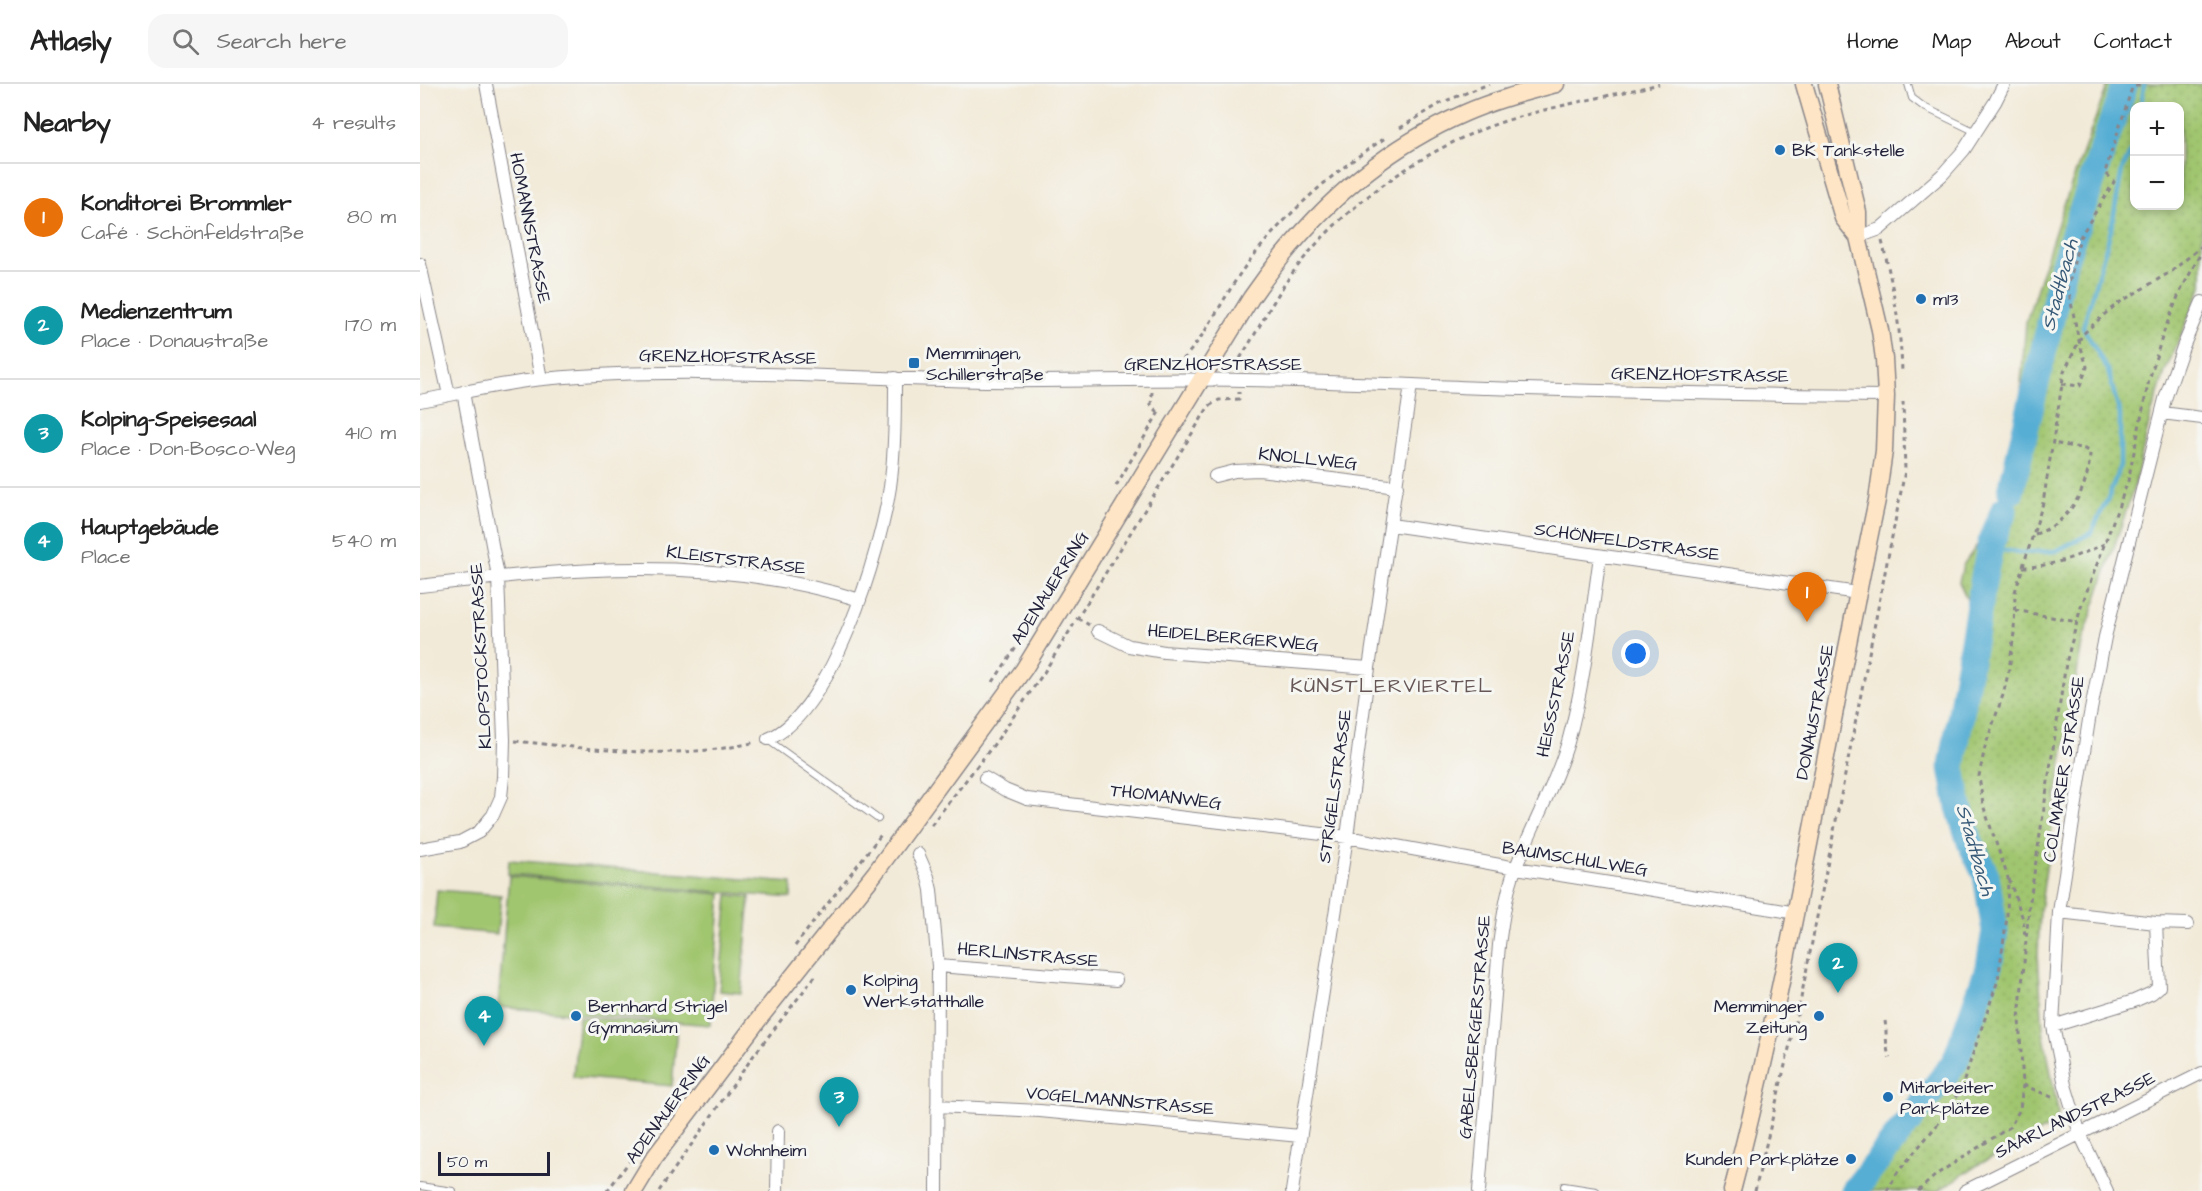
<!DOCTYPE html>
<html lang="en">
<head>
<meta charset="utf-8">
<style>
	:root { --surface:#fff; --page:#f6f6f6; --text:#222; --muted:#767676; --line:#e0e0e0; --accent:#1f6fb2 }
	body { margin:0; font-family:"Architects Daughter",sans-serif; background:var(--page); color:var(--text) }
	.controls { position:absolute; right:18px; top:18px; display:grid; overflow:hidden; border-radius:12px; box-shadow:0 3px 9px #0003 }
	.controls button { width:54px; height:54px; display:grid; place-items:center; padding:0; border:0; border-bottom:2px solid var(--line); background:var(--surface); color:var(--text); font:30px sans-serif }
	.scale { position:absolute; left:18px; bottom:15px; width:112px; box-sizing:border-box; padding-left:6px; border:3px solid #22223b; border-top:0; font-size:16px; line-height:21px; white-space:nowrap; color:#22223b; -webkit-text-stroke:4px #f6f6f2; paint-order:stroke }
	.you { position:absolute; left:1216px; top:570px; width:21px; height:21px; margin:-15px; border:4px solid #fff; border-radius:50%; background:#1a73e8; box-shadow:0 0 0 9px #1a73e833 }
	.badge { display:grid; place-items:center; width:39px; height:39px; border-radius:50%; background:var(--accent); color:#fff; font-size:20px; font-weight:700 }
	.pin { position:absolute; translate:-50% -50px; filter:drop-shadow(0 2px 3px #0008) }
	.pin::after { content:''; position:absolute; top:32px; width:21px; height:18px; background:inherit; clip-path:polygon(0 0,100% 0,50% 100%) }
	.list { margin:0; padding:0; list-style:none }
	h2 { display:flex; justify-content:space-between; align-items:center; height:78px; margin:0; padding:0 24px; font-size:26px }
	h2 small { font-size:20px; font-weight:400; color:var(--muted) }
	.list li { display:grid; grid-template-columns:39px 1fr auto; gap:18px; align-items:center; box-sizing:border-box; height:108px; padding:0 24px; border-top:2px solid var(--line) }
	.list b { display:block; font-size:22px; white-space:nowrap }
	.list p { margin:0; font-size:20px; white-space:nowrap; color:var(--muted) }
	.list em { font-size:20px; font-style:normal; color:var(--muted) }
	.icon { flex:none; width:33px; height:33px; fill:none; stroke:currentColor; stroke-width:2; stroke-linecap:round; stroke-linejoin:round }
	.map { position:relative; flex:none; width:1782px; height:1107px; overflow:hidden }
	header { display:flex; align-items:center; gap:36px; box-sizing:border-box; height:84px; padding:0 30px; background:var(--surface); border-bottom:2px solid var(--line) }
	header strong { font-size:28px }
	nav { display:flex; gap:33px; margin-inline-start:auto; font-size:21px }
	.search { width:420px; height:54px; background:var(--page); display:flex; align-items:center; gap:15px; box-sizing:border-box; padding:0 21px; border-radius:18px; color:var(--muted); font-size:22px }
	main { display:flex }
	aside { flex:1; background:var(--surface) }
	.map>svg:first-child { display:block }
	.park { fill:url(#park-dots); stroke:#627456; stroke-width:1.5; fill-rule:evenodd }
	.pitch { fill:#a1c670; stroke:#627456; stroke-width:1.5 }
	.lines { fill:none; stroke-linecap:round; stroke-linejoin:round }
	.stream { stroke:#57aed4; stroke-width:4.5 }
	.river { stroke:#57aed4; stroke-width:27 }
	.lane-casing { stroke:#8a868a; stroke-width:8 }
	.street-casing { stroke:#8a868a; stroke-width:14 }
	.secondary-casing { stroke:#8a868a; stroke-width:19 }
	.path { stroke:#8a868a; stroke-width:3; stroke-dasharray:4.5 4.5; stroke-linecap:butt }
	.lane { stroke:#fff; stroke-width:6 }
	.street { stroke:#fff; stroke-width:12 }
	.secondary { stroke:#fee5c5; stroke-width:16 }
	.poi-dot { fill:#1f6fb2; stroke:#f6f6f2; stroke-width:2 }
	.labels { text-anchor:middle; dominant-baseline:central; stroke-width:6; stroke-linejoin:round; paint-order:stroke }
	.poi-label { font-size:18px; fill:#22223b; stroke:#f6f6f2; text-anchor:start }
	.street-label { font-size:18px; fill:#22223b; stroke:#f6f6f2 }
	.water-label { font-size:20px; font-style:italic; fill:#375a78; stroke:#f6f6f2 }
	.neighbourhood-label { font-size:20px; letter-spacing:1.5px; fill:#665756; stroke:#f6f6f2 }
</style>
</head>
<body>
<header>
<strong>Atlasly</strong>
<div class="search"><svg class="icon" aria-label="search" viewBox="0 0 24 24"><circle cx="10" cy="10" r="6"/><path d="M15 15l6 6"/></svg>Search here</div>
<nav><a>Home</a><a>Map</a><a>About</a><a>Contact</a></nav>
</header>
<main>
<aside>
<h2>Nearby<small>4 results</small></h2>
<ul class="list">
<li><span class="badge" style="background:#e8710a">1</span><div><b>Konditorei Brommler</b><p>Café · Schönfeldstraße</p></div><em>80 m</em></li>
<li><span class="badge" style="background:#0f9aa8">2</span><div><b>Medienzentrum</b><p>Place · Donaustraße</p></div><em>170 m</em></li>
<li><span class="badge" style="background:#0f9aa8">3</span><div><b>Kolping-Speisesaal</b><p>Place · Don-Bosco-Weg</p></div><em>410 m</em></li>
<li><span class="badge" style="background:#0f9aa8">4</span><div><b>Hauptgebäude</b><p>Place</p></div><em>540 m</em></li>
</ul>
</aside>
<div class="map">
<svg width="1782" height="1107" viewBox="0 0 1782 1107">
	<defs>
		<pattern id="park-dots" width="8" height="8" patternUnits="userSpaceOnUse" patternTransform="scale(1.5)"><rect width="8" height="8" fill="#a1c670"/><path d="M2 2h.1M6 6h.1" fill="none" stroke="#8aaa62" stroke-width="1.8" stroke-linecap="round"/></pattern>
	</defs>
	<rect width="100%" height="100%" fill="#f6f6f2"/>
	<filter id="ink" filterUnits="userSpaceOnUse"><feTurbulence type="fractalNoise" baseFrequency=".0167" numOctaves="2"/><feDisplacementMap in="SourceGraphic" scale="12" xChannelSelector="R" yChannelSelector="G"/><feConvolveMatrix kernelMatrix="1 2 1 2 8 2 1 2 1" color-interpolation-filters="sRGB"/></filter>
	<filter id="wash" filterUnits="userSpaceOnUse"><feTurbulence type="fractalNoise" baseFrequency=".008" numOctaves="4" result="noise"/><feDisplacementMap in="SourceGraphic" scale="24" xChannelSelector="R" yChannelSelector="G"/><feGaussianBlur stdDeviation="1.35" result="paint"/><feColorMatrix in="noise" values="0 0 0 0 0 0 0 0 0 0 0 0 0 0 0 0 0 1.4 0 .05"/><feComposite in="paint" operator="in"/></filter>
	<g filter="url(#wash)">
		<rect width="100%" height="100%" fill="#f2ead8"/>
		<path class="park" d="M1688,0H1782V202L1745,288L1731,331L1714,403L1662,559L1637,708L1620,827L1618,871L1623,946L1638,1027L1637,1036L1634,1041L1556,1082L1518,1107H1444L1532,996L1541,980L1572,895L1579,843L1577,828L1531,730L1523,691L1526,654L1555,532L1539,498L1543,481L1560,457L1589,397L1598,361L1603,324L1601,299L1606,238L1642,126ZM1714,22H1760V122H1714Z"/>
		<path class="pitch" d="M89,776L372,799L371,814L88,790Z
			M89,792L301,810L290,941L78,923Z
			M17,806L81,811L77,850L14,844Z
			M308,811L330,813L321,909L299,907Z
			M159,933L257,941L252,1002L153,993Z"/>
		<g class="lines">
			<path class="stream" d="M1721,22L1724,0
				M1570,464L1601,469L1636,467L1671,449L1690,410L1700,381V331L1688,287L1663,243L1691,146L1702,86L1714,61"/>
			<path class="river" d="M1591,407L1644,179L1705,0
				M1434,1107L1535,978L1569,882L1575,847L1566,791L1550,758L1539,723L1532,683L1565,487L1571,459L1584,426"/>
		</g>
	</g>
	<g filter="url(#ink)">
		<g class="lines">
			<defs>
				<path id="lane" d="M1488,0L1492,14L1504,23L1556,48
					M348,656L458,735
					M0,1102L33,1107
					M1144,1102L1176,1107"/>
				<path id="street" d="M66,0L121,295
					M1438,153L1460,145L1522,91L1544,66L1575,18L1584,0
					M0,180L29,311
					M0,317C41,309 82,299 123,295C270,281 419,295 566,297C652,298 738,294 824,296C906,297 987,301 1068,304C1201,308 1334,311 1466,312
					M1742,329L1782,334
					M795,392L815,387L839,386L977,403
					M971,441L1438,509
					M0,502C149,484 294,470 440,516
					M678,547L709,562L744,568L949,584
					M348,655C412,629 460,468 470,403C475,367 475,330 475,294
					M565,694L585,706L607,715L927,753L1096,784L1377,829
					M0,765L40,758L59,748L73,731L81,713L83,693L84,656L78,492L43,308
					M498,770L508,793L511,806L518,882L517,1107
					M1639,828L1736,839
					M518,882L696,896
					M1633,942L1714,917L1732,909L1739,903L1736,839L1768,840
					M517,1022L620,1027L880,1052
					M357,1107L358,1047
					M872,1107L927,753L949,584L991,301
					M1059,1107L1079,861C1082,839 1085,816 1092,794C1108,748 1134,705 1148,658C1165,597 1171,534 1180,472
					M1545,1107L1782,989
					M1687,1107L1660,1050L1645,1001L1633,942L1639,828L1669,636L1685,553L1745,315L1763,263L1782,218"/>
				<path id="secondary" d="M1384,0L1423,134L1438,153
					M214,1107L234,1074L342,931L455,789L604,585L831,214C886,134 955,68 1045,29C1074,16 1106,8 1136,0
					M1312,1107C1372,879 1408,646 1457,416L1464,367L1466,312L1464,275L1460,246L1438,153V128L1407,0"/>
			</defs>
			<use href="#lane" class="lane-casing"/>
			<use href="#street" class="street-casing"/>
			<use href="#secondary" class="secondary-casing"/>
			<path class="path" d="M980,44L1023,18L1069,0
				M1462,157C1473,202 1481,244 1482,290
				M734,283V276L758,277L765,273C789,247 804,212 824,184C863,132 913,87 967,53
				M819,283V276C838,247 853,215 874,187C922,123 1003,65 1079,39C1131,22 1186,13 1239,0
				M1642,300L1660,302L1667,283L1659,257L1648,204L1660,153L1694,98L1685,88L1712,4L1721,0
				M732,308L731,321L738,328
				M696,402L739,328
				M1615,450C1649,440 1669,404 1670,369L1665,365L1633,359
				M1603,483C1631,483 1658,472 1684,460
				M1595,526L1657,538
				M658,534L669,541
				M573,598L611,541
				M95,657C174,665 258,677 336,658
				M511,741L575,659L623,590L789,322L799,316L819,315V308
				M1589,795L1603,835L1605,852
				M375,862L463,748
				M1465,937C1467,949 1465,964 1470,974
				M1603,1001L1634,1014
				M187,1107L263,1007
				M239,1107L334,971L396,891
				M1335,1107L1381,914L1485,387L1483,318
				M1467,1107L1477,1089L1527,1029L1541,1005L1578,896L1587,833L1588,794L1563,721L1559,692L1565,663L1583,611L1589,586L1594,549L1595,508L1623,419L1644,288L1662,251L1686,229L1697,220L1752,187L1782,162
				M1498,1107L1517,1090L1590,1043L1600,1025L1603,1001L1599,935L1609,823L1646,579L1661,523L1708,397L1729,296L1743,250L1759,210L1782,167"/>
			<use href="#lane" class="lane"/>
			<use href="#street" class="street"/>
			<use href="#secondary" class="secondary"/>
		</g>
	</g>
	<g class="poi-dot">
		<circle cx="1360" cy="66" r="6"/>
		<circle cx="1501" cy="215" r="6"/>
		<rect x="488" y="273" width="12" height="12" rx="3"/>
		<circle cx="431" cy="906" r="6"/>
		<circle cx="156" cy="932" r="6"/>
		<circle cx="1399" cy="932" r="6"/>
		<circle cx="1468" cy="1013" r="6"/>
		<circle cx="294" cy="1066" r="6"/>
		<circle cx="1431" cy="1075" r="6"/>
	</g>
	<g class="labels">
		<g class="poi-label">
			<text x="1372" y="66">BK Tankstelle</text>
			<text x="1513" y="215">m13</text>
			<text x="506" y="269">Memmingen,<tspan x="506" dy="21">Schillerstraße</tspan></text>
			<text x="443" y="896">Kolping<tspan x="443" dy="21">Werkstatthalle</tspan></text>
			<text x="168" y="922">Bernhard Strigel<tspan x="168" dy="21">Gymnasium</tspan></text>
			<text x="1387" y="922" text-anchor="end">Memminger<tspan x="1387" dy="21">Zeitung</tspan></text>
			<text x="1480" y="1003">Mitarbeiter<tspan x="1480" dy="21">Parkplätze</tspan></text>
			<text x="306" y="1066">Wohnheim</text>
			<text x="1419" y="1075" text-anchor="end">Kunden Parkplätze</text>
		</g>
		<g class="street-label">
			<text transform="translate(110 144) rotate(79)">HOMANNSTRASSE</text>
			<text transform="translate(308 273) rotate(1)">GRENZHOFSTRASSE</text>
			<text x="793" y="280">GRENZHOFSTRASSE</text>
			<text transform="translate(1280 291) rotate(1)">GRENZHOFSTRASSE</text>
			<text transform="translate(888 375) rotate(6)">KNOLLWEG</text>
			<text transform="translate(1207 458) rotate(8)">SCHÖNFELDSTRASSE</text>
			<text transform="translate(316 476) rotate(7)">KLEISTSTRASSE</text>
			<text transform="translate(630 504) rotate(-58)">ADENAUERRING</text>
			<text transform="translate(813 554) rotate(5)">HEIDELBERGERWEG</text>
			<text transform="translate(61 572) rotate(-93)">KLOPSTOCKSTRASSE</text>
			<text transform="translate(1136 610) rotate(-78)">HEISSSTRASSE</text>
			<text transform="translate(1395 628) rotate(-79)">DONAUSTRASSE</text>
			<text transform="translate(1644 685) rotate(-81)">COLMARER STRASSE</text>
			<text transform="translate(915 702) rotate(-82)">STRIGELSTRASSE</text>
			<text transform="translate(746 713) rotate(7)">THOMANWEG</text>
			<text transform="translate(1155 775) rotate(9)">BAUMSCHULWEG</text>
			<text transform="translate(608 871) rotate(5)">HERLINSTRASSE</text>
			<text transform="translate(1055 943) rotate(-85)">GABELSBERGERSTRASSE</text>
			<text transform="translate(700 1017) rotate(5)">VOGELMANNSTRASSE</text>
			<text transform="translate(248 1025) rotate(-54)">ADENAUERRING</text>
			<text transform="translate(1655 1031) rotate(-26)">SAARLANDSTRASSE</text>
		</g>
		<g class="water-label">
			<text transform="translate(1640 201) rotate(-75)">Stadtbach</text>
			<text transform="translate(1555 766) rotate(74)">Stadtbach</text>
		</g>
		<g class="neighbourhood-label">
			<text x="972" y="602">KÜNSTLERVIERTEL</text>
		</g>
	</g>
</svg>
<div class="controls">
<button>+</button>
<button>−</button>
</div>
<div class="scale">50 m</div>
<div class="you"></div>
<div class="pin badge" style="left:1387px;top:538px;background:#e8710a">1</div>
<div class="pin badge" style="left:1418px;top:909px;background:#0f9aa8">2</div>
<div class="pin badge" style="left:419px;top:1043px;background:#0f9aa8">3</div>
<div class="pin badge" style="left:64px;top:962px;background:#0f9aa8">4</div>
</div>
</main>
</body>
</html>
